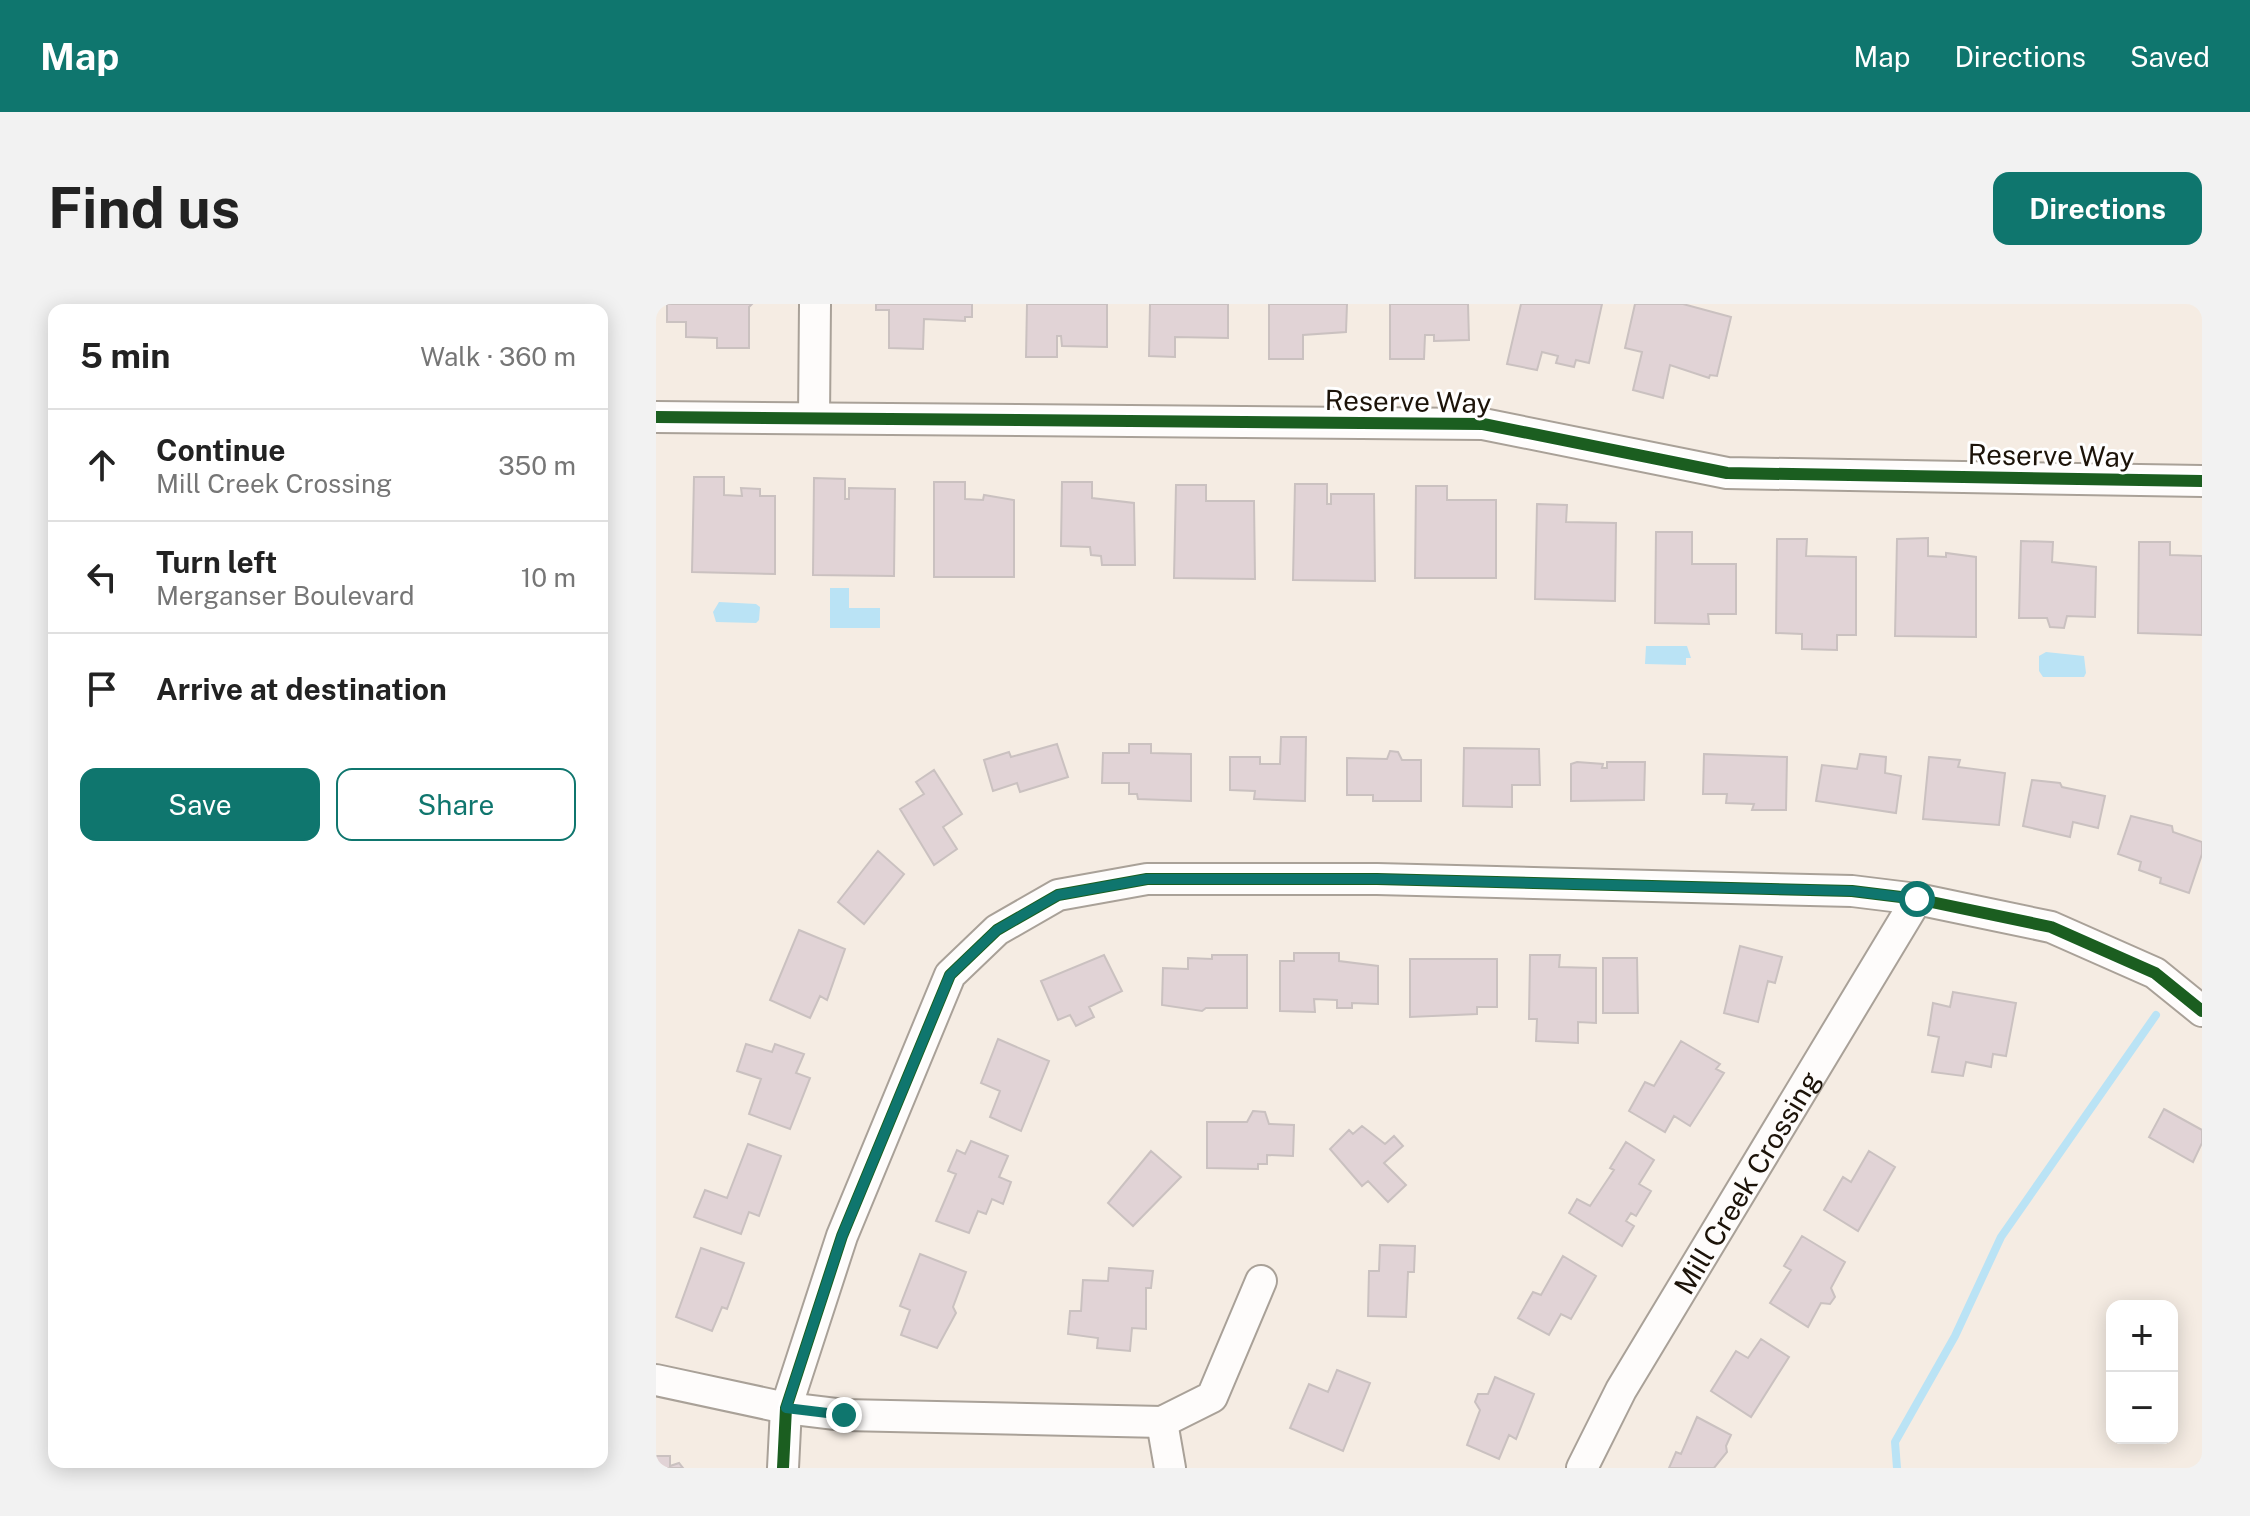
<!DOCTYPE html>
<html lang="en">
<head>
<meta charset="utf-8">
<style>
	:root { --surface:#fff; --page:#f2f2f2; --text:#222; --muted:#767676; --line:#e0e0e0; --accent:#0f766e }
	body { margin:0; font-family:"Public Sans",sans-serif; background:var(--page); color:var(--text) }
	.controls { position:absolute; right:24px; bottom:24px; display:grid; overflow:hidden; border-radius:16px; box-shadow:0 4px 20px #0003 }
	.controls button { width:72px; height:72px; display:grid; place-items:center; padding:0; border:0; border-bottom:2px solid var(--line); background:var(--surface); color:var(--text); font:40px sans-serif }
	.stop { position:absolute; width:24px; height:24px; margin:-18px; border:6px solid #0f766e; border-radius:50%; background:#fff }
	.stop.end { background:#0f766e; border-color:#fff; box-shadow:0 2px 8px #0008 }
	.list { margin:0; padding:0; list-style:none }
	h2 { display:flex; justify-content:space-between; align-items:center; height:104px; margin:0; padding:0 32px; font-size:34px }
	h2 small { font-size:26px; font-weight:400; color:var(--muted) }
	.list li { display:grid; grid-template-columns:52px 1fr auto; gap:24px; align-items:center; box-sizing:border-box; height:112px; padding:0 32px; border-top:2px solid var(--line) }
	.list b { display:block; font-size:30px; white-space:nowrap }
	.list p { margin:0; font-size:26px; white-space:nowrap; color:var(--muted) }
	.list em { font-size:26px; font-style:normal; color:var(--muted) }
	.actions { display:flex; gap:16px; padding:24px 32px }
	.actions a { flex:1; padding:18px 0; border:2px solid var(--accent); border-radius:16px; text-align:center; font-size:28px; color:var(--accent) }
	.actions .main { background:var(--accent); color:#fff }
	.icon { flex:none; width:44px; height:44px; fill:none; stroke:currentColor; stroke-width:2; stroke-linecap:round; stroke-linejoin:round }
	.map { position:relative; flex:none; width:1546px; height:1164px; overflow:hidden; border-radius:16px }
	header { display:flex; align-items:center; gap:48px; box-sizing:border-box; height:112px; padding:0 40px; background:var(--accent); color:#fff }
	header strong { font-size:38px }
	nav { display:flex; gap:44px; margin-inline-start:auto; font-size:28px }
	.intro { display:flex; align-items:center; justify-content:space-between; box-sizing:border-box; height:192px; padding:0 48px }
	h1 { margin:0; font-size:56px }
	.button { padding:20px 36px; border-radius:16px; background:var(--accent); color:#fff; font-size:28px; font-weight:700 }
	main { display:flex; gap:48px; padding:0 48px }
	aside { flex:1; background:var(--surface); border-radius:16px; box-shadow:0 4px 20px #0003 }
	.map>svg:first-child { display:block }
	.water { fill:#bae3f5 }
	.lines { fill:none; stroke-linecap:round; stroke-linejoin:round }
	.stream { stroke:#bae3f5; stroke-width:8 }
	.building { fill:#e1d3d6; stroke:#cac1c0; stroke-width:2 }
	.minor-casing { stroke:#a9a198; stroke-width:34 }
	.minor { stroke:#fefcfb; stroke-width:30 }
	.cycleway-casing { stroke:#fff; stroke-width:17 }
	.cycleway { stroke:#1b5e20; stroke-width:12 }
	.route { stroke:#0f766e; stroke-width:10 }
	.labels { text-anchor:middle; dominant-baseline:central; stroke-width:6; stroke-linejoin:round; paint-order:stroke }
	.street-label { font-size:28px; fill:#1c1309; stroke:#fff }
</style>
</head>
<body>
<header>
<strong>Map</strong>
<nav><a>Map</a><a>Directions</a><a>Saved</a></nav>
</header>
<div class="intro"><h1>Find us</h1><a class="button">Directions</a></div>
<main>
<aside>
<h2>5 min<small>Walk · 360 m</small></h2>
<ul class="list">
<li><svg class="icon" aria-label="ahead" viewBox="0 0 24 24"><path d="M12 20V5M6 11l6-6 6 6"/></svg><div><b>Continue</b><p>Mill Creek Crossing</p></div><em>350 m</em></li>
<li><svg class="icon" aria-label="left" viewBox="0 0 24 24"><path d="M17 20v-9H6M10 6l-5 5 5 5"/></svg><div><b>Turn left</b><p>Merganser Boulevard</p></div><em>10 m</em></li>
<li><svg class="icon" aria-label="arrive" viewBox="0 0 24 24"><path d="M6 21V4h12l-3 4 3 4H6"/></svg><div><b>Arrive at destination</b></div></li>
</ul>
<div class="actions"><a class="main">Save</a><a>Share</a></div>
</aside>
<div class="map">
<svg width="1546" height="1164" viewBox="0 0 1546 1164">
	<rect width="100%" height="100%" fill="#f5ece3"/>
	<path class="water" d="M174,284H193V304H224V324H174Z
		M63,298L100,300L104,303L103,316L100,319L60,318L57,308Z
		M990,342H1031L1035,354H1030V361L989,360Z
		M1390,348L1428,352L1430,369L1428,373H1387L1383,367V352Z"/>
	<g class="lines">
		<path class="stream" d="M1241,1164L1239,1138L1299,1032L1345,933L1500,711"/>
	</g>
	<path class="building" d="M11,0H96L93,3V44H61V34L30,33V18H11Z
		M220,0H316V13H309V17L268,15L267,45L233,44V6H220Z
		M371,0H451V43L406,42L405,32H401V53H370Z
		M494,0H572V34L519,33V53L493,52Z
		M613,0H691L690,28L647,31V55H613Z
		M734,0H812L813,36L778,37V31H769L768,55H734Z
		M865,0H946L933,59L920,56L918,63L900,59L902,52L886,48L881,66L851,60Z
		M979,0H1027L1075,13L1061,72L1054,71L1053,74L1014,61L1007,94L977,86L986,48L969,44Z
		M38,173H68V191L86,192L85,184L104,185V192H119V270L36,268Z
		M158,174L189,175V195H193V184L239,185L238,272L157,271Z
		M278,178H309V195L327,196L328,191L358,196V273H278Z
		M406,178H436V194L478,199L479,261H446L445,252L435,251L434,243L405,242Z
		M639,180H671V200H675V190H718L719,277L637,276Z
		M520,181H550V197H598L599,275L518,274Z
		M760,182H791V196H840V274H759Z
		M881,200L911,201L910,218L960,219L959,297L879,295Z
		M1000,228H1036V260H1080V310H1052L1053,320L999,319Z
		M1272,234V252L1290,253V249L1320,253V333L1239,332L1241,235Z
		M1121,235H1151L1150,252L1200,253V331H1181V346L1146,345V330L1120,329Z
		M1365,237L1397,238L1396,258L1440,263L1439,313L1411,312L1408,324L1394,323L1391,314H1363Z
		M1483,238H1514V251L1546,252V331L1482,329Z
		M625,433H650L649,497L598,495L599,487L574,486V453H604V460H624Z
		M401,440L412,473L364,488L361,479L337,487L328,456L353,448L355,453Z
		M473,440H495V449L535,450V497L482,495L481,490H473V479H446L447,449H473Z
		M808,444L883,445L884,481H856V503L807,502Z
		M734,447L742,448L746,456H765V497H717V491H691V454L731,455Z
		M1048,450L1131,453L1130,506H1096L1098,500L1070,499L1071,490H1047Z
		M1204,450L1230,453L1229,469L1245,472L1240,509L1160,497L1166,461L1201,465Z
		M1273,453L1304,456L1302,463L1349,469L1343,521L1267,515Z
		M921,458L947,460L946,464H951V458H989L988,496L915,497V460Z
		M278,466L306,510L287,523L301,545L278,561L244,505L268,490L260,478Z
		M1376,476L1404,479L1406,483L1449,492L1442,524L1417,518L1414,533L1367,522Z
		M1475,512L1516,522L1517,528L1546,538V550L1533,589L1504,579L1505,574L1483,566L1485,558L1462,550Z
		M222,547L248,570L208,620L182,598Z
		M143,626L189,645L171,696L164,692L154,714L114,696Z
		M1084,642L1126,653L1119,679L1112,677L1102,718L1068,709Z
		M638,649H683V657L722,662V700L696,699V704H681V696L658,695L659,708L624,707V657H638Z
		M448,651L466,687L433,703L438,713L420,722L414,711L402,716L385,677Z
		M556,651H591V704H550L546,707L506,701L507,664L532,665V654L556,655Z
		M874,651H904L903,663L940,664V719L922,718V739L880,737L881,715H873Z
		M947,654H981L982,709H947Z
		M754,655H841V703H821V710L754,713Z
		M1297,688L1360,699L1350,752L1337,750L1335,763L1310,758L1307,772L1276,768L1283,733L1272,731L1277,699L1294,703Z
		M342,735L393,757L365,827L334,813L344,787L325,779Z
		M1025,737L1064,760L1060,765L1068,769L1034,822L1018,812L1009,828L973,807L989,778L998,782Z
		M90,740L116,748L119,740L148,750L140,769L154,774L134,825L93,810L105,775L81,767Z
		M1508,805L1546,826V839L1537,858L1493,833Z
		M597,807L609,808L613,820L638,821L637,852L611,851V860H602V865L551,864V818H591Z
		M706,822L729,840L738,832L747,842L728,859L750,881L732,898L712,877L706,882L674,845L693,826L697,830Z
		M315,837L352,852L343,873L355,878L347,900L336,895L330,910L322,907L313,929L280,917L300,870L292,867L301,846L309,850Z
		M970,838L998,856L983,880L995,887L980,912L975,909L970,917L978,922L966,942L913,909L921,895L934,902L958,866L954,864Z
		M92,840L125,852L103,912L93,908L85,930L38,913L49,886L71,894Z
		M495,847L525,873L477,922L452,899Z
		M1213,847L1239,863L1202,927L1168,906L1187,873L1195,878Z
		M1146,932L1189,958L1175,984L1179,993L1174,1000L1165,999L1152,1023L1114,999L1135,966L1128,962Z
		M724,941L759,942L758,968H752L750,1013L712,1012L713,967H723Z
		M45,944L88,959L71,1005L66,1003L56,1027L20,1013Z
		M264,950L310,968L297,1003L300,1009L281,1044L245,1031L254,1006L244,1002Z
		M907,952L940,972L915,1015L905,1010L893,1031L862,1014L877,988L885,991Z
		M453,964L497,967L495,984H490V1025L476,1024L474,1047L441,1044L442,1034L412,1030L414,1007H425L427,976L452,977Z
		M1105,1035L1133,1053L1095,1113L1055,1087L1080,1047L1092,1054Z
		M681,1066L714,1079L687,1147L634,1124L653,1080L672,1088Z
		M839,1073L878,1090L860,1135L853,1131L843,1155L811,1141L824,1106L819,1098L822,1090H832Z
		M1041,1113L1075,1131L1070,1142L1071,1148L1058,1164H1013L1020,1148L1025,1150Z
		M0,1152H14V1162L23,1159L27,1164H0Z"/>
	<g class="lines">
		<defs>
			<g id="minor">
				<path d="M0,113L827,120L1071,169L1546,177"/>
				<path d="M158,114L159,0"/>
				<path d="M0,1076L130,1104L188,1111L506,1118L556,1093L605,977"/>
				<path d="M506,1118L514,1164"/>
				<path d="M127,1164L130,1104L186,932L294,671L341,626L402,591L491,575H721L1196,587L1261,595L1395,623L1499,669L1546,707"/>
				<path id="s1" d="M926,1164L965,1086L1261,595"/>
			</g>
		</defs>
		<use href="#minor" class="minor-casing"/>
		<use href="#minor" class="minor"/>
		<defs>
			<path id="cycleway" d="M0,113L827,120L1071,169L1546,177
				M127,1164L130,1104L186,932L294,671L341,626L402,591L491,575H721L1196,587L1261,595L1395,623L1499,669L1546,707"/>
		</defs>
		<use href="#cycleway" class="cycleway-casing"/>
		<use href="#cycleway" class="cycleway"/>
	</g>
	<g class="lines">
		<path class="route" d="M188,1111L130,1104L186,932L294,671L341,626L402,591L491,575H721L1196,587L1261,595"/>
	</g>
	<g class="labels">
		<g class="street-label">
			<text transform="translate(752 97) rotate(1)">Reserve Way</text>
			<text transform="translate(1395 151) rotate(1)">Reserve Way</text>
			<text stroke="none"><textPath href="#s1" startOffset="330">Mill Creek Crossing</textPath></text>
		</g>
	</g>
</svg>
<div class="controls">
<button>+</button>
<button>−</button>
</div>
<div class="stop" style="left:1261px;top:595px"></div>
<div class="stop end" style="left:188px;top:1111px"></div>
</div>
</main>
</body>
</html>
